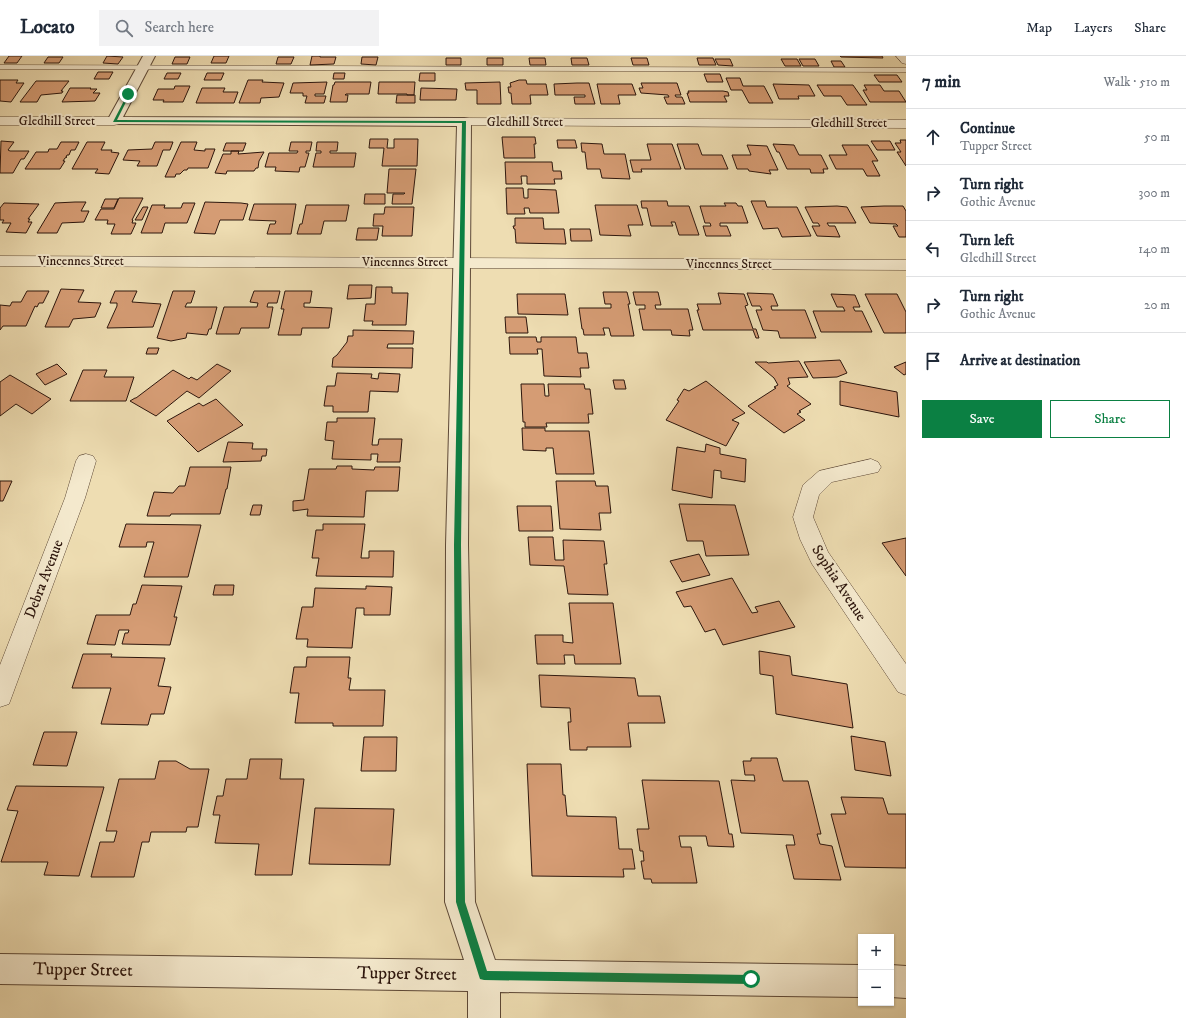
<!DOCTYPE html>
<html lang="en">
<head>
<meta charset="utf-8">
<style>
	:root { --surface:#fff; --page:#f2f2f3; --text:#1f2937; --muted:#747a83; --line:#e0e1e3; --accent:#0b8043 }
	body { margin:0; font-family:"IM FELL DW Pica",serif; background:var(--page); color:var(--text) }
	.controls { position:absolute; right:12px; bottom:12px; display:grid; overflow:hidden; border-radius:0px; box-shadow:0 1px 3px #0004 }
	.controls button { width:36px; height:36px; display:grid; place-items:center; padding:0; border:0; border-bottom:1px solid var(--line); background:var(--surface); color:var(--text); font:20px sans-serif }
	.stop { position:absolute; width:12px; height:12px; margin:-9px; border:3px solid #0b8043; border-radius:50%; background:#fff }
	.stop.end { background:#0b8043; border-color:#fff; box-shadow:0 1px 4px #0008 }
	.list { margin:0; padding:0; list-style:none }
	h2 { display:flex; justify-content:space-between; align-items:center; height:52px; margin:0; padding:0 16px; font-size:17px }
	h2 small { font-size:13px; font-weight:400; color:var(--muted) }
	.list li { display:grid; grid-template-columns:26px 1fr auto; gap:12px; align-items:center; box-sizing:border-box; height:56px; padding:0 16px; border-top:1px solid var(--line) }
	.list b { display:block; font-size:15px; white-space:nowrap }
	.list p { margin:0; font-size:13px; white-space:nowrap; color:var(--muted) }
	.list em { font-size:13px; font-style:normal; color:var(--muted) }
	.actions { display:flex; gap:8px; padding:12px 16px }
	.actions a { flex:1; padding:9px 0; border:1px solid var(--accent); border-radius:0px; text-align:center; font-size:14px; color:var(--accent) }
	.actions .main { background:var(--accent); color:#fff }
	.icon { flex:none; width:22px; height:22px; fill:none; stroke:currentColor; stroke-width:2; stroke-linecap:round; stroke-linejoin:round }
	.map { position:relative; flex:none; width:906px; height:962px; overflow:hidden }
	header { display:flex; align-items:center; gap:24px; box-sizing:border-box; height:56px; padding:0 20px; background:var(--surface); border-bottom:1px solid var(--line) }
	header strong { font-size:19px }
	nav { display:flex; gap:22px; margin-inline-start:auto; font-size:14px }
	.search { width:280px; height:36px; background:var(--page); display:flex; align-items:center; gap:10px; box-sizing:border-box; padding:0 14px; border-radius:0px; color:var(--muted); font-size:15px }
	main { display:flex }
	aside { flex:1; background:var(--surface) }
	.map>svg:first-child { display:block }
	.building { fill:#d59c74; stroke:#2d160d }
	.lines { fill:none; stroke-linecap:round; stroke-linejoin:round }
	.service-casing { stroke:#5d4836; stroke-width:1 }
	.minor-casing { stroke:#5d4836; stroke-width:1 }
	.tertiary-casing { stroke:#5d4836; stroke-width:2 }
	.service { fill:#f4e9cd; fill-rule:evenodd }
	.minor { fill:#f4e9cd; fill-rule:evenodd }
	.tertiary { fill:#f4e9cd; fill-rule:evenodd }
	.route { fill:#0b8043 }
	.labels { text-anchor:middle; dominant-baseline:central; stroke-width:4; stroke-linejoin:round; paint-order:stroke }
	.far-street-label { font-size:13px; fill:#2d160d; stroke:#f4e9cd }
	.street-label { font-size:15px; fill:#2d160d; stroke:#f4e9cd }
	.near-street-label { font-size:18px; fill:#2d160d; stroke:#f4e9cd }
</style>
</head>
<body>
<header>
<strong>Locato</strong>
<div class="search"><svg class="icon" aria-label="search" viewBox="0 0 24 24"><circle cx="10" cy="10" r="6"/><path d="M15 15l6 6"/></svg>Search here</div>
<nav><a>Map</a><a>Layers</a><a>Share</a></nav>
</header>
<main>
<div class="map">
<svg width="906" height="962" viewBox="0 0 906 962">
	<rect width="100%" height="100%" fill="#eeddb2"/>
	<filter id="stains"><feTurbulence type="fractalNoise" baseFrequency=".005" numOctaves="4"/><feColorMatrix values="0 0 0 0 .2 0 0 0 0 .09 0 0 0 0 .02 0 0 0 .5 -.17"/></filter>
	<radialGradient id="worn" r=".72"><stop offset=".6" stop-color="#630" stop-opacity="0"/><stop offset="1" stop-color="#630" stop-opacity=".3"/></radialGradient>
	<path class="building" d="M9,0H22L17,7H4Z
		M107,0L123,1L118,8L103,7Z
		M214,0H229L226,7H211Z
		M312,0H320V1H336L334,8L310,9Z
		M840,0H882L883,2L841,1Z
		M48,1H63L59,7H44Z
		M175,1H190L187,8H172Z
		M278,1H294L291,8H276Z
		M362,1H378L376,9L361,8Z
		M446,2H461V9H446Z
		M487,2H503V9H487Z
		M529,2H545L546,9H530Z
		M571,2H587L589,9H572Z
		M631,2H647L649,9H633Z
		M697,2H713L716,9H699Z
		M715,3H730L733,10L718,9Z
		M781,3H797L801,10H785Z
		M799,3H815L819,10H803Z
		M831,5H841L845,11H834Z
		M98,16H113L109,23H94Z
		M167,17H181L178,23H164Z
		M207,17H224L221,24H204Z
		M334,17H345L344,23H333Z
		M420,17H435V25H419Z
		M704,18H720L723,26H707Z
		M874,19H897L902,26H879Z
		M726,22H740L743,30H764L773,47H749L742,34H731Z
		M0,24H18L16,27H24L11,46L0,45Z
		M248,24H263L262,26L284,27L279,41L261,42L260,47H239Z
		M519,24H526L527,28H546L548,39H530L531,48H512L511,37H509L508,31H511L510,27Z
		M36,25H69L61,35H63L62,37L41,39L37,46H20Z
		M327,26L324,38H315V40H326L324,47H305L307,40H303V37H290L293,27Z
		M335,26H371L369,38H346L345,39H348L347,46H330L333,29H334Z
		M379,26H415L414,39H407V38H378Z
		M500,26L501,48H477V34H466L465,27Z
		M577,27H589L595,48H575L574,41H585V39H555L554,28Z
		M641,27H677L681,39H675L676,41H682L685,48H667L664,41H669L668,39L641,37L639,32H643Z
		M597,28H632L636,39H618L620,48H601Z
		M773,28L809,29L815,40H798L799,43H779Z
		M817,29H853L867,49H847L841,40H824Z
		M864,29H880L884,35H899L906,46H870L863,34H867Z
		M175,30H190L183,46H163L164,44H153L158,33H174Z
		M70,32H91L90,33H97L93,37H100L95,45L62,46Z
		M202,32H225L223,36H238L234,47H196Z
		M421,32L457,33L456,44H420Z
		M688,35H723L728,36L729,40H724L727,46H690L687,37H689Z
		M397,39H415V47H396Z
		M502,81H535L536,88H534L535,102H504Z
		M370,83H388L387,92H394V83H418L417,110H382L384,92H369Z
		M557,84H575L577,92H558Z
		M900,84H906V110L897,96H901L895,87H901Z
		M1,85L14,86L8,94L10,95H29L24,103H21L13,117H0Z
		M871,85H890L895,94H877Z
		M61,86H79L75,94H71L69,99H67L66,101H67L65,102L63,105H65L60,113H25L36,96H48L49,93H57Z
		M87,86H105L101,94H112L111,96L119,97L109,118L95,117L98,113H72Z
		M155,86H173L170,94H163L157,110H137L140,105L123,104L128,94L152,93Z
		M181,86H197L194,94L205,95V93H215L208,112H188L187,114H184L180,118H176L175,121H165Z
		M291,86H312L310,95H306V97H309L305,111H300L299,116L275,115L276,111H265L269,97H297L298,95H289Z
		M317,86H338L337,95H330V97H356L354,111H313L316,97H321V95H316Z
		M226,87H246L243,95H223Z
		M581,87L602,88L604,98H625L630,123L602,122L600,113H587L585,96H582Z
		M647,88H672L681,113H641L642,116H633L630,104H651Z
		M677,88H698L702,99H722L728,113H685Z
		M773,88L794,89L799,99H821L828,113H823L824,117H811L810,113H787L779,96H777Z
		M747,89L767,90L778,114H769L771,118L749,115L748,113H737L732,99H751Z
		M842,89H868L878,105H872L880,120H867L863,113H836L829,99H847Z
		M231,95H239L238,98L264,96L259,105L258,112H256L254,115H227L226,118L215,117L223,98H231Z
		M505,106H552L553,115H561L562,123H554L555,128H527V120H521L522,128H506Z
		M389,113H416L412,148H392L393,138H404L405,137H387Z
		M506,132H523L524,142H528V133L556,134L559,157H530L529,152H524L525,158H507Z
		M365,138H385V148H364Z
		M119,142H143L132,164H133L132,167H136L131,178H111L115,168H107L108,164H95L101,153H114Z
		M105,143H118L114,152H101Z
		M641,145H667L668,150H689L699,179H679L675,166H671L673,170H651L647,152H642Z
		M751,145H765L767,151H797L811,180L782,181L778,172L763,173Z
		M75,146H86L81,155H89L84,166L62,167L57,177H37L55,147Z
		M205,146L241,147L248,148L243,164H220L215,178L194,177Z
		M4,147L39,148L28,163H30L28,166H32L26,177L6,176L11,167H2L4,164H0V152Z
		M183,147H195L187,167H165L162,177H141L152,149H165L164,152H181Z
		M724,147H736L738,150H742L748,167H720V170H727L731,180H706L703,170H711L710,167H705L700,150H726Z
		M254,148H296L291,178H267L270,168H275L276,165L249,164Z
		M306,149H349L346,165H324L321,178H297L300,168H302Z
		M595,149H637L643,169H628L631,180L600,179Z
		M837,150L847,151L856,167H827L829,170H835L840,181L817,180L812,170H820L818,167H813L805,151Z
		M884,150H903L906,155V181H899L893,170H898L896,168L870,167L861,151Z
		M143,151H148L142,164H135Z
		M385,151H414L412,180H382L383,170H373L374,158H384Z
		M515,162H543L544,173H564L566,188L516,187L515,173H514L513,170H515Z
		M358,172H379L377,184H356Z
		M570,173H590L592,185H571Z
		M349,229H372L371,242L347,243Z
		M376,231H392V237H408L406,269H372L373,265H364L366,248H375Z
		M61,233L84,234L78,246L101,247L95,261L73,263L69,271H45Z
		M27,235H49L43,247H39L37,251L35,250L26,270H3L0,274V249L10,250L12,246H21Z
		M115,235H137L132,246L161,248L153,271L107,272L117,250V247H110Z
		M173,235H195L191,247H187L185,251H217L211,273H209L207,279L187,277L186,282L171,285L157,282Z
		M254,235H280L277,247H268L267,251H273L269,272H241L239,278H216L224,251H257L258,247L250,246Z
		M285,235H312L310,247H304V251L332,252L329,272H302L301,279H278L284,253H281Z
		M603,236H627L630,248H628L634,280H611L609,272H603L605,279H584L583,273H582L579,252H611V248H605Z
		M633,236H658L661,249H655L656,253H688L693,274H689L690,280L672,279L671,274H643L639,253H645V249H636Z
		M718,237L744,238L748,249L745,250L753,273H756L759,282H756L753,274H703L697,254H699L697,248H721Z
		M747,237L773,238L778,250H771L772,254H805L816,282H780L778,275L763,274L756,254H762L760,250H752Z
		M517,238H565L568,259L518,258Z
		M831,238L855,239L860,251H853L855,255H862L872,276H821L813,255H845L843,251H837Z
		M865,238H897L906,256V277H884Z
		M505,261H526L528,277H506Z
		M353,274L414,275L413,288H388L387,292H413L412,312L332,311L333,302L337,299L347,286L348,280H353Z
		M509,281H536L537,286H541V281H576L578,297H587L589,312H580L581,321L544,320L542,293H537L538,298H510Z
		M148,292H159L157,298H146Z
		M840,304L847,317L837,321L813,322L804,306Z
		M799,305L808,321L788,322L790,328L787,330L811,348L799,355L801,356L797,358L805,364L784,377L748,350L776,332L774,331L778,329L774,322L755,306H767L768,307Z
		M906,306V318L904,319L894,311Z
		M57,308L67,318L45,329L36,318Z
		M217,308L231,315L199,342L187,335L156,360L130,345L135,342H136L173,314L189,323L191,321L197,324Z
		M83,314H107L104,321H134L126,345H70Z
		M337,317L372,318L371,322L378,323L379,317L400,318L398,336L370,335L368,356H333V350H324L327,330H335Z
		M10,319L51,343L32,358L16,348L0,360V326Z
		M613,324H624L626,333H615Z
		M706,325L745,357L732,364L739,367L726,390L666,364L679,345L677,344L684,333L689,335Z
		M840,325L897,336L899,361L840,349Z
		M521,328H544L545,340H549L548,328H584L585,333H590L593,358H588L589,367H546L547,371H525V366H523Z
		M216,343L243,369L198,396L167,365L199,347L203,350Z
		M337,362H375L372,389H378L379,383H402L400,406H377L378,398H371V404L332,403L334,385L325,384L327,366H337Z
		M522,372H545V375H589L594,418H556L553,392H546V395L523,394Z
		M228,386L253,387L252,393H267L266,400H262L261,405L223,406Z
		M706,388L720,392V398L746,403L745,426L721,422V415L714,414L712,442L672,434L677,391L705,396Z
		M337,410H352V413L374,414L375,411H400L398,435H366L364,461L307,460L308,453L293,455V445L304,444L309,413H336Z
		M190,411H231L227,433H226L220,458H171L170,460H147L154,436L173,437L179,430H185Z
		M0,425H12L3,445H0Z
		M556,425H595L596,430H608L611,457H599L601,474L560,473Z
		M679,448L735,449L749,499L706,500L703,485H687Z
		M253,449H262L260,459H250Z
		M517,450H551L553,475H519Z
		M126,468L201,469L188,521H144L154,486H147L146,491H119Z
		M323,468H365L361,502H369V495H394L393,521L316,520L319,502H312L316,474H323Z
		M528,481H553L555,504H564L563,484L604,485L607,508H604L608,539L568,538L564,510L530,509Z
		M906,482V520L882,487Z
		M699,498L710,519L682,526L670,505Z
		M732,522L752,557L758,556L755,551L779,545L795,571L723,589L715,573L705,576L691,550L684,551L676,536Z
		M142,529L182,530L174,561H177L170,589L122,588L125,577H128L129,574H119L115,589L87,588L96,559H130L133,548H136Z
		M215,529H234L233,539H213Z
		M366,530L392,531L390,559H364V552H356L352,592L307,591L308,583H296L302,551H313L315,532L366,533Z
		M569,547H613L621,608H575L574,599H564L565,608H537L535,579H563V586L573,587Z
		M759,595L790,600L792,619L847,628L853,672L776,658L773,620L760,618Z
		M83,598H112L111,601L165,602L158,630L171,631L164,658H151L148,669L101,668L111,632H72Z
		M307,601H350L348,622H351L349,634H385L383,670H333V667H295L299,637H290L294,611H306Z
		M539,619L635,622L638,640H660L665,667H628L631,691H587V694H570L568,666H571L570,652L541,651Z
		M44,676H77L67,710L33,709Z
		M851,680L885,686L891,720L855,714Z
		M364,681H397L396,715H361Z
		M751,702H777L783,725H808L821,778H817L820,788L832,790L841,824L794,823L786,789H795L793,779L741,777L731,724L755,725L754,719H745L743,705H751Z
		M250,703H282L280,723H304L292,819H255L259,788L215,787L220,759H213L217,740H223L226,723H247Z
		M159,705H176L190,713H209L198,771H187L186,776H151L149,786H142L134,821H91L100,786H114L117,775H106L119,723H155Z
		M527,708H561L563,739H565L567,760L616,761L619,793H632L635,813H623L624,821L532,820Z
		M642,724L719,725L729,778H732L734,791L708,790L706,780H679L681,791H691L697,827H652L651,823H644L641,805H644L643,795H640L637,773H649Z
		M16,730L104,731L79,820L44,819L48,806H1L18,755L7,754Z
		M841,741L883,742L888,758H906V812L845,811L831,758H846Z
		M315,752L394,753L390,809L309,808Z"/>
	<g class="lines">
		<defs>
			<path id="service" d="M0,9L906,12V16L0,13Z"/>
			<path id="minor" d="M896,0H906V8L902,7Z
				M0,61H114L119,62L120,65L119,68L114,69H0Z
				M464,62L906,64V72L459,69L458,66L459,63Z
				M0,200L906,204V214L0,210Z
				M86,398L93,400L96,405L85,442L12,640L9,648L0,651V609L65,442L76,405L79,400Z
				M871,403L878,406L881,411L878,416L832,426L819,439L813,461L828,496L906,608V639L898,636L812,508L800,483L793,461L803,429L819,415Z"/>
			<path id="tertiary" d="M143,0H155L123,61L464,62L469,63L471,66L468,489L475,846L495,904L861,909V941L500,936V962H468V935L0,928V898L464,904L445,846L446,489L457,70L109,68L107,65Z
				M891,909L906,910V942L891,941Z"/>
		</defs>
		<use href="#service" class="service-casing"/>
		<use href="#minor" class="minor-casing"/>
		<use href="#tertiary" class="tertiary-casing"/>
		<use href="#service" class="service"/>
		<use href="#minor" class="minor"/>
		<use href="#tertiary" class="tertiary"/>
	</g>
	<path class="route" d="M128,37L130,38L117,64L466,65L461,489L465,846L487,915L751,919L754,920L756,923L754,927L751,928L484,924L480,923L479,920L456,846L454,489L462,67L113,66Z"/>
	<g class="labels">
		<g class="far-street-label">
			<text x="57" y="65">Gledhill Street</text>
			<text x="525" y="66">Gledhill Street</text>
			<text x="849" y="67">Gledhill Street</text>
			<text x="81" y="205">Vincennes Street</text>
			<text x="405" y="206">Vincennes Street</text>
			<text x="729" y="208">Vincennes Street</text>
		</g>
		<g class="street-label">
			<text transform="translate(44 523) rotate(-69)">Debra Avenue</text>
			<text transform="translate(839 527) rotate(57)">Sophia Avenue</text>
		</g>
		<g class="near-street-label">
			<text transform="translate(83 914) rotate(1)">Tupper Street</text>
			<text transform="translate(407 918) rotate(1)">Tupper Street</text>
		</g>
	</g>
	<rect width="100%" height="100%" filter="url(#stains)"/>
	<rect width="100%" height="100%" fill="url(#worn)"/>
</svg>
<div class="controls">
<button>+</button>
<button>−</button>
</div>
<div class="stop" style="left:751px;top:923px"></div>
<div class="stop end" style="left:128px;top:38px"></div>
</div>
<aside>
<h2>7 min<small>Walk · 510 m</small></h2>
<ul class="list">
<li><svg class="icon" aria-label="ahead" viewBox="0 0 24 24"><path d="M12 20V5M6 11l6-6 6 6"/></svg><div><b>Continue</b><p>Tupper Street</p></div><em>50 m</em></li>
<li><svg class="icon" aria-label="right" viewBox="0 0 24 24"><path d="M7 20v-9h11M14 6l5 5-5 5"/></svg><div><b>Turn right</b><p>Gothic Avenue</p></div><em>300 m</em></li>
<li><svg class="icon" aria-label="left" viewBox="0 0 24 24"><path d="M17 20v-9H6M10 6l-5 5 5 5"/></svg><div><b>Turn left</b><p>Gledhill Street</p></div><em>140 m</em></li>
<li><svg class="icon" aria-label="right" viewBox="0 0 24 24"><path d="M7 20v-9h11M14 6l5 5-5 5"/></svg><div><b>Turn right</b><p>Gothic Avenue</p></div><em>20 m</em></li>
<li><svg class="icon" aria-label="arrive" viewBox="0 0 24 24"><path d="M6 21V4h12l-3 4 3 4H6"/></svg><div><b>Arrive at destination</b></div></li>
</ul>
<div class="actions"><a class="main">Save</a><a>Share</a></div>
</aside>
</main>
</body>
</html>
